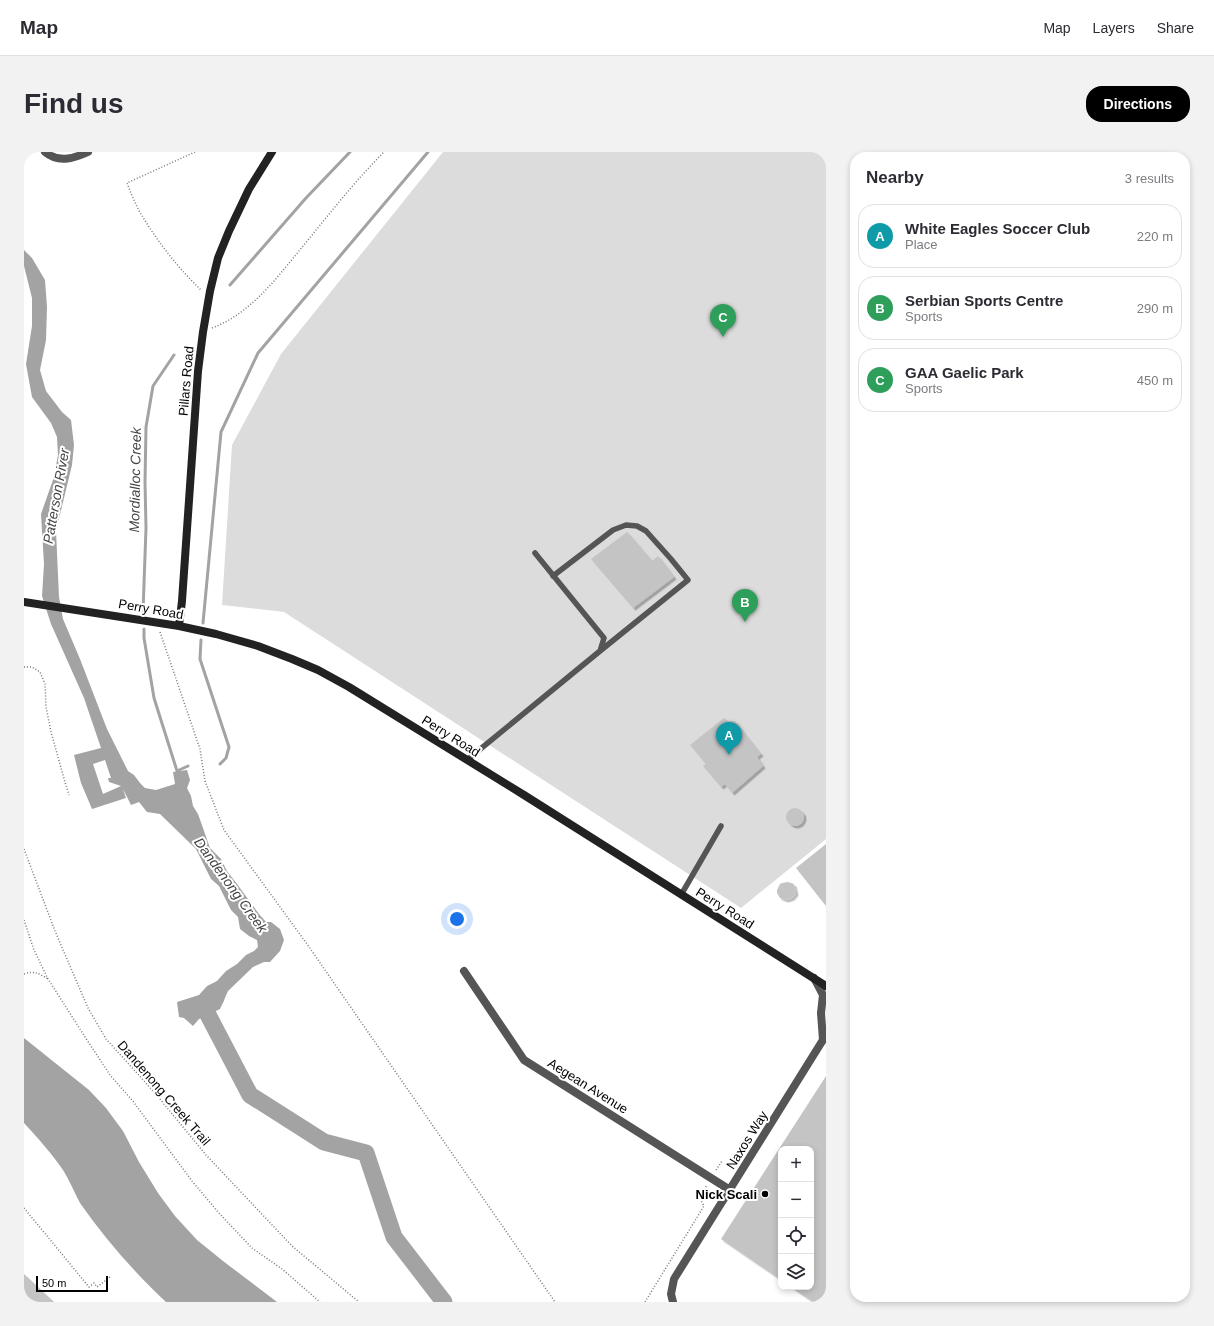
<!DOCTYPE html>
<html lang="en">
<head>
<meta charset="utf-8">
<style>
	:root { --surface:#fff; --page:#f2f2f3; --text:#2b2b33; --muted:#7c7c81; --line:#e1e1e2; --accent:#000 }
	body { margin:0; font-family:Arial,sans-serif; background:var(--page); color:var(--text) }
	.controls { position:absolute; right:12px; bottom:12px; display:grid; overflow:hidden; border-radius:8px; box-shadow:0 2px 6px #0003 }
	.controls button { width:36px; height:36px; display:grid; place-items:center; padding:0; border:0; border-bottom:1px solid var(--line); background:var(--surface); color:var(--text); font:20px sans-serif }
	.scale { position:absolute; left:12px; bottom:10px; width:72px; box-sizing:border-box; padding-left:4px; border:2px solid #000; border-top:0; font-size:11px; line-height:14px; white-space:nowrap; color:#000; -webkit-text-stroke:3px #fff; paint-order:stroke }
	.you { position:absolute; left:433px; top:767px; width:14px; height:14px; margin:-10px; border:3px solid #fff; border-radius:50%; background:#1a73e8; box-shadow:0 0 0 6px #1a73e833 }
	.badge { display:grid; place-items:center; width:26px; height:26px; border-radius:50%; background:var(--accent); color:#fff; font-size:13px; font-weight:700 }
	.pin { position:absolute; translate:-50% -33px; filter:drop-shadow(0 1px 2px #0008) }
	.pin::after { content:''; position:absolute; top:21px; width:14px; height:12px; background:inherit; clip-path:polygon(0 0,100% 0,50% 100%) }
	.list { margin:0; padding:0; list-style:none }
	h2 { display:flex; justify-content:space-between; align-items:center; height:52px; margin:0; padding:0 16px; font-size:17px }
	h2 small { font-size:13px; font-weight:400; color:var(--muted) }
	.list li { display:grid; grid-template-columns:26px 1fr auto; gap:12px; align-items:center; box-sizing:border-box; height:64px; margin:0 8px 8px; padding:0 8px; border:1px solid var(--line); border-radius:16px }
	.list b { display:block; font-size:15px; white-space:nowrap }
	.list p { margin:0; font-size:13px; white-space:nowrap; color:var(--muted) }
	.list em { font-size:13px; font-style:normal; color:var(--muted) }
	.icon { flex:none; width:22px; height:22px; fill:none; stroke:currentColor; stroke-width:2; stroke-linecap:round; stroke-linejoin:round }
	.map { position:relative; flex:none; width:802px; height:1150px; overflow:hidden; border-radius:16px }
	header { display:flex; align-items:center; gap:24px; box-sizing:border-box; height:56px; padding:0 20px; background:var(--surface); border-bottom:1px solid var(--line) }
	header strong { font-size:19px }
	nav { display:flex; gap:22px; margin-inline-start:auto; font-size:14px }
	.intro { display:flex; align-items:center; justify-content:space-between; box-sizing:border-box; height:96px; padding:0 24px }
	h1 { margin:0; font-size:28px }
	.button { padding:10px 18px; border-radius:16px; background:var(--accent); color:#fff; font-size:14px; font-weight:700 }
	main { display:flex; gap:24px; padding:0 24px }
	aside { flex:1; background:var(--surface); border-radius:16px; box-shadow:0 2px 6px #0003 }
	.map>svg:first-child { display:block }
	.green { fill:#dcdcdc }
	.water { fill:#a3a3a3; fill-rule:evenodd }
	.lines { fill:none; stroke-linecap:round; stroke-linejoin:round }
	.stream { stroke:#a3a3a3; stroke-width:3 }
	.river { stroke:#a3a3a3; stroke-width:17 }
	.building { fill:#c4c4c4; filter:url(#shadow) }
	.path { stroke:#777; stroke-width:1.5; stroke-dasharray:1 2; stroke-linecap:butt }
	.service { stroke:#555; stroke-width:5.5 }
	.minor { stroke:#555; stroke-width:8 }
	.tertiary { stroke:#555; stroke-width:8 }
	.secondary { stroke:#222; stroke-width:8 }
	.poi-dot { fill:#000; stroke:#fff; stroke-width:1.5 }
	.labels { text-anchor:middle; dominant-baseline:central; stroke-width:4; stroke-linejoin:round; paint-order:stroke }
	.street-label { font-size:13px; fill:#000; stroke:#fff }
	.poi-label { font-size:13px; font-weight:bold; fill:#000; stroke:#fff; text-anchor:end }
	.water-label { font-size:14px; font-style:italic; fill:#444; stroke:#fff }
</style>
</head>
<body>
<header>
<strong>Map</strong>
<nav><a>Map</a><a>Layers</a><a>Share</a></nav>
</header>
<div class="intro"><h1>Find us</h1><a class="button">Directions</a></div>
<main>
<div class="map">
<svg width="802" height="1150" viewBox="0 0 802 1150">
	<defs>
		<filter id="shadow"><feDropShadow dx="2.5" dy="2.5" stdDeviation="0" flood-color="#0004"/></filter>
	</defs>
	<rect width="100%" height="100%" fill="#fff"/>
	<path class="green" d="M419,0H802V687L717,756L260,460L198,453L208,293L257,202Z"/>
	<path class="water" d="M0,98L8,106L21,128L23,155L22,188L16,218L22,239L38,260L47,268L50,293L48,313L32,379L35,445L39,467L56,507L83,577L104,619L110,623L116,631L121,636L132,638L151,632L149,620L163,618L166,628L163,636L167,644L169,654L174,662L186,696L197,707L203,719L213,732L235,762L242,770H247L256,777L260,788L256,799L246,810H240L229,815L204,839L196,857L175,867L169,874L160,866L155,865L153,850L175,843L183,834L193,829L202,819L213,812L222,803L230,799L234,795L233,788L225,784L216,777L214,765L207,758L195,734L187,727L172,697L136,662L123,660L115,650L107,653L99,637L102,646L68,657L57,631L50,603L77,596L60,546L27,472L18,444L20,412L17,362L30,325L34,303L33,285L27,271L8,245L2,212L8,174V146L0,114ZM81,608L87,626H84L85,630L97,634L79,642L69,612Z
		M0,886L65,938L82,956L99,979L115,1010L134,1041L151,1064L173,1088L199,1109L253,1150H142C110,1120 81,1087 56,1051C50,1040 46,1029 39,1018C28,1002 14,986 0,971Z"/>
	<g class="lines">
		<path class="stream" d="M206,133L282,46L326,0
			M119,460L122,376L121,330L122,275L129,234L150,203
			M179,471L197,280L234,201L404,0
			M120,477V486L130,546L154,622
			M177,488L176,507L205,595L202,606L196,612
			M153,619L164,614"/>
		<path class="river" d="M192,846L181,857L226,943L300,990L342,1001L370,1085L420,1150"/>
	</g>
	<path class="building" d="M603,380L628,409L634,404L650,425L609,456L567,407Z
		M700,566L704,569H711L721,582L737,602L733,605L739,614L708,641L701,632L697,635L679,614L682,612L666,593Z
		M762 665a9 9 0 1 1 18 0a9 9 0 1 1-18 0Z
		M802,692V754L772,716Z
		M764,730L770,732L772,741L768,746L762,748L756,746L753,741V738L756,732L758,731Z
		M802,924V1150H789L767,1135H787V997H757V1128L697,1087Z
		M0,1122L30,1150H0Z"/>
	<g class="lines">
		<path class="path" d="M171,0L103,31C107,41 111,52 117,62C133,89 154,116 177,138
			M188,176C228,161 254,124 280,93C306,61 331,29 360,0
			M136,480L176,597L181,629L200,678L283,792L531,1150
			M0,515H8L16,520L21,532L22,555L27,580L41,630L45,643
			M0,697L31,779L64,856L82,887L131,941L182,1003L268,1094L335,1150
			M0,768L10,798L24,827L63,888L86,923L108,948L168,1029L194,1060L228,1096L258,1117L296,1150
			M0,822C10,818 16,822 24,827
			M692,1018L698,1009
			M0,1056L65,1135L70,1131L73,1135L86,1125
			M621,1150L680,1054L675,1045L683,1033"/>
		<path class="service" d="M529,424L589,378L602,373L613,374L622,379L647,407L664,428L576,499
			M443,608L576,499L580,486L511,401
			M657,743L697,674"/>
		<path class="minor" d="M21,0C34,11 49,7 64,0
			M440,819L500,908L706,1038
			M649,1150L647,1142L650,1127L802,883"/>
		<path class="tertiary" d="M790,826L799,843L797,861L799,888"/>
		<path class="secondary" d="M0,450L155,474L192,482L234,494L268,507L294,518L325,535L500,643L802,834
			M155,474L158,449L174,219L179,180L186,139L194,106L205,79L225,37L248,0"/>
	</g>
	<circle class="poi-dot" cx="741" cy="1042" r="4"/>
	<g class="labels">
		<g class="street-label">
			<text transform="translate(162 229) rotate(-85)">Pillars Road</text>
			<text transform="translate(127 457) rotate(10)">Perry Road</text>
			<text transform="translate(427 584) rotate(32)">Perry Road</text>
			<text transform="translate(701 756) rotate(32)">Perry Road</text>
			<text transform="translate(564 934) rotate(32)">Aegean Avenue</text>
			<text transform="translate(140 941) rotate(49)">Dandenong Creek Trail</text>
			<text transform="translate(723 988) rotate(-58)">Naxos Way</text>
		</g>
		<g class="poi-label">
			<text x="733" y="1042">Nick Scali</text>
		</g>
		<g class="water-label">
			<text transform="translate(111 328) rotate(-89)">Mordialloc Creek</text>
			<text transform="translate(32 344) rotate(-80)">Patterson River</text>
			<text transform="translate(207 733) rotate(54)">Dandenong Creek</text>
		</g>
	</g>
</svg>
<div class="controls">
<button>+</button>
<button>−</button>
<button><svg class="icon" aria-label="locate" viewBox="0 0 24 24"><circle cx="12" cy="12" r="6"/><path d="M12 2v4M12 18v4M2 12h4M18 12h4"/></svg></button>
<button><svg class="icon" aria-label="layers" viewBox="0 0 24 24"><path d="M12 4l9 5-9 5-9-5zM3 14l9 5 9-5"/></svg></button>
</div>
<div class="scale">50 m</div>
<div class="you"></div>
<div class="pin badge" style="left:705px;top:603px;background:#0f9aa8">A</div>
<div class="pin badge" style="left:721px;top:470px;background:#2e9e5b">B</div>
<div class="pin badge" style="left:699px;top:185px;background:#2e9e5b">C</div>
</div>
<aside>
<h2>Nearby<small>3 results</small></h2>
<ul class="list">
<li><span class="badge" style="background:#0f9aa8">A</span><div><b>White Eagles Soccer Club</b><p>Place</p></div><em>220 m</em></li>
<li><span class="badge" style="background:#2e9e5b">B</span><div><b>Serbian Sports Centre</b><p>Sports</p></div><em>290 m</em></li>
<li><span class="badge" style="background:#2e9e5b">C</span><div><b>GAA Gaelic Park</b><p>Sports</p></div><em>450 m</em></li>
</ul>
</aside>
</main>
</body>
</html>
